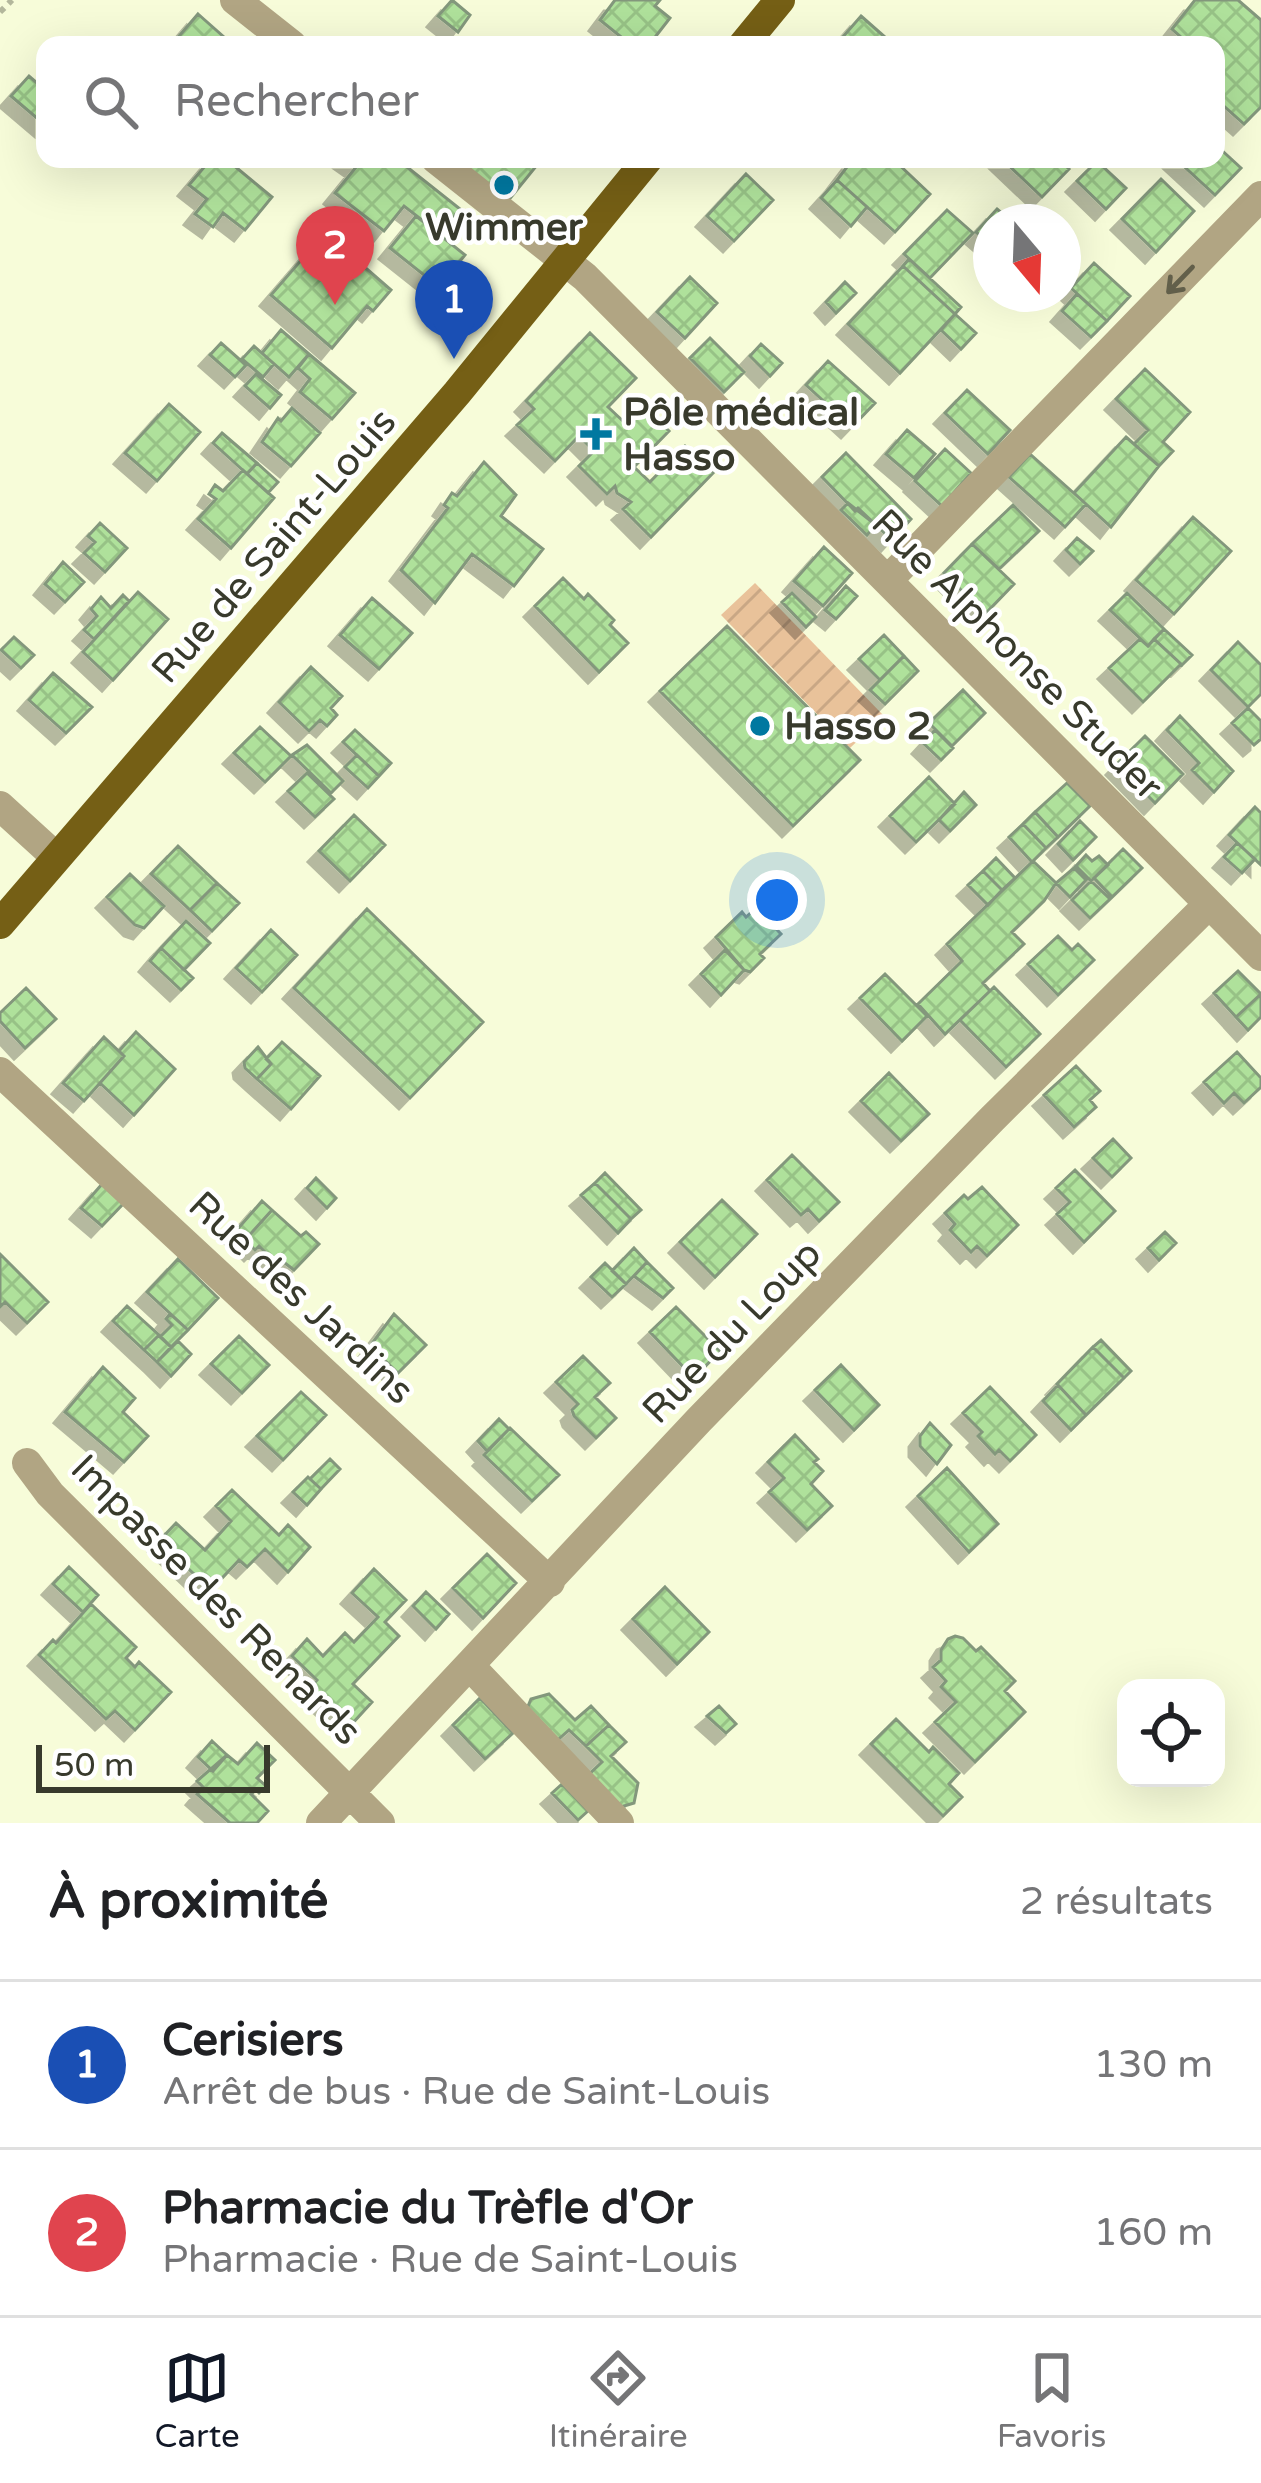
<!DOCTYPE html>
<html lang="fr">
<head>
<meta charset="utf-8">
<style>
	:root { --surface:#fff; --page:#f6f6f6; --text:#202124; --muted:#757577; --line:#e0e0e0; --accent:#111827 }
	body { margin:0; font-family:"Varela Round",sans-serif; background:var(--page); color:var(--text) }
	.controls { position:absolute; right:36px; bottom:36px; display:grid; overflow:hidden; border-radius:24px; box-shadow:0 12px 48px #0002 }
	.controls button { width:108px; height:108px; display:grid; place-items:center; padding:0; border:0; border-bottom:3px solid var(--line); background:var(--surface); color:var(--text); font:60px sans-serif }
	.compass { position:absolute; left:973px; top:204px; width:108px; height:108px; border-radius:50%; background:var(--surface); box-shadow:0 12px 48px #0002; rotate:161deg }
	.scale { position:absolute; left:36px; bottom:30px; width:234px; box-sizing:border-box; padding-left:12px; border:6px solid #383a2c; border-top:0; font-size:33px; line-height:42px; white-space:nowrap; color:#383a2c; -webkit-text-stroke:9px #fff; paint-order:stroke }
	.you { position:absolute; left:777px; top:900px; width:42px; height:42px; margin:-30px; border:9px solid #fff; border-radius:50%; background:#1a73e8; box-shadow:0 0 0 18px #1a73e833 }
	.badge { display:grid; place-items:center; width:78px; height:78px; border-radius:50%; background:var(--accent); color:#fff; font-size:39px; font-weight:700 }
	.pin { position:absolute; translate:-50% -99px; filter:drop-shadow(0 3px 6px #0008) }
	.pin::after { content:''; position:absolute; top:63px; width:42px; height:36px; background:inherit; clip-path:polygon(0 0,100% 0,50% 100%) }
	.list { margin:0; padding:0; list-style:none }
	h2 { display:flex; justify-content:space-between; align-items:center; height:156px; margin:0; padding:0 48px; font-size:51px }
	h2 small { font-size:39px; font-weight:400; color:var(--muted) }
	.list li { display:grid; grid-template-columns:78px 1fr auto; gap:36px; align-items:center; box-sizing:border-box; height:168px; padding:0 48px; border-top:3px solid var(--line) }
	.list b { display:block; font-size:45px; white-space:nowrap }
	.list p { margin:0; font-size:39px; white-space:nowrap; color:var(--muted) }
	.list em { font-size:39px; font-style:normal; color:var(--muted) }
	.icon { flex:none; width:66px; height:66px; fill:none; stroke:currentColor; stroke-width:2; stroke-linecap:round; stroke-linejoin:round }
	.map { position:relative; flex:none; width:1261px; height:1823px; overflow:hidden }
	.search { position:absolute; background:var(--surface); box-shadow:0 12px 48px #0002; left:36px; right:36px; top:36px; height:132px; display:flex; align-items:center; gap:30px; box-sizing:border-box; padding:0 42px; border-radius:24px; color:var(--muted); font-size:45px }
	.sheet { height:492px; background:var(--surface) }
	nav { display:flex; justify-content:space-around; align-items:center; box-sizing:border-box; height:168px; border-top:3px solid var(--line); background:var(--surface); font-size:33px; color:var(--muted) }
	nav a { display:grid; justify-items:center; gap:6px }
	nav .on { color:var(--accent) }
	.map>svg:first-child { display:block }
	.garden { fill:url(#garden-furrows) }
	.building { fill:url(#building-cross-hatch); stroke:#83977c; stroke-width:3; filter:url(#shadow) }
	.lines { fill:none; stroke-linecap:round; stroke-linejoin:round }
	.path { stroke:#b3b79c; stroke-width:6; stroke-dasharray:6 6; stroke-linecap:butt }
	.minor { stroke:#b1a583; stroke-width:30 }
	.major { stroke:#755f15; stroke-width:30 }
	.oneway { stroke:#625f4a }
	.poi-dot { fill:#0078a0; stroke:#fff; stroke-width:4.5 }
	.labels { text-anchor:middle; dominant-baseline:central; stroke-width:9; stroke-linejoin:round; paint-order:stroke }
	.poi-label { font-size:39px; font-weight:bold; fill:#383a2c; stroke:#fff; text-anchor:start }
	.street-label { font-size:39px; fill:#383a2c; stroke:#fff }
</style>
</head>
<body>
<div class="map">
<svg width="1261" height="1823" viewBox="0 0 1261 1823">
	<defs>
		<pattern id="garden-furrows" width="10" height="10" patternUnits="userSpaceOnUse" patternTransform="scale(3)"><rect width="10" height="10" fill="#e9c29a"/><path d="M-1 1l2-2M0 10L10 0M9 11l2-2" fill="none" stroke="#c9a785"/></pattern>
		<pattern id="building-cross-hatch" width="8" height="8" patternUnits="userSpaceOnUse" patternTransform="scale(3)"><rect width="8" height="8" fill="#afe19b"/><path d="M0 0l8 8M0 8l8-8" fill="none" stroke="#97c286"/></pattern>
		<filter id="shadow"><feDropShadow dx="-11" dy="11" stdDeviation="0" flood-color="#0004"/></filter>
	</defs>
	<rect width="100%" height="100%" fill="#f7fcd9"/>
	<path class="garden" d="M755,583L884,716L850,748L721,615Z"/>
	<path class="building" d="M452,0L470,15L458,32L438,16Z
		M615,0H660L655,6L670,18L649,45H631L600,20Z
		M1195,0H1238L1261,20V107L1244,124L1216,99V45H1190L1172,29Z
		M198,14L225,38L223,45H178L174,42Z
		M861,16L894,45H848L841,39Z
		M45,73V125L11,96L29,76L37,83Z
		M1216,145L1241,168L1215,195L1176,159H1216Z
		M211,159H226L272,197L245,230L223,213L213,227L195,214L207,199L189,185Z
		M347,159H397L460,209L440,234L404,206L384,231L335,193L357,166Z
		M475,159L481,162L542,159L508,201L467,169Z
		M853,159H893L930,194L895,232L837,180Z
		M1002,159H1059L1069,169L1042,197Z
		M1097,161L1126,188L1106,209L1077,181Z
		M746,174L773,200L734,241L707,216Z
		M1161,179L1194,211L1156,252L1122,219Z
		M837,180L867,207L851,226L821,198Z
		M997,209L1012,222H991V245L976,232Z
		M947,210L973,233L930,278L904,254Z
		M416,216L465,255L439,287L390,248Z
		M322,236H329L391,290L373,311L367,306L332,348L271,295Z
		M909,259L961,307L955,314L903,266Z
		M1094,263L1130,296L1107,321L1071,288Z
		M903,266L955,314L900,373L848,324Z
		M690,277L717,303L685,338L657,312Z
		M845,282L856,293L836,313L826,302Z
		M1077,294L1107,321L1091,337L1062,311Z
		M955,314L976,333L961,349L941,330Z
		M281,330L309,354L289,377L262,353Z
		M590,333L636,378L608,407L624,422L641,404L669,431L634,467L650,482L685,446L713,473L651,537L623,509L631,502L617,493L615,486L607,494L579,466L594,451L579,436L555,461L517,425L534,409L526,401Z
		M710,338L744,372L724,392L690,358Z
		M221,343L246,365L235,377L210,355Z
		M761,344L782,363L770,376L750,356Z
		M254,346L274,364L263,377L242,359Z
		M309,354L355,393L332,419L300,392L310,379L298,368Z
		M828,361L875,403L852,427L806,385Z
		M1145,369L1190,412L1163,442L1173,451L1159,466L1134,444L1148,430L1116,399Z
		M256,374L281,395L270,408L245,386Z
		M967,390L1010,430L988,454L945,413Z
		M169,404L200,432L157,481L125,453Z
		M292,408L320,433L291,466L262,442L278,418L281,421Z
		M907,430L935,454L914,478L886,454Z
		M222,433L257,463L247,474L213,443Z
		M1126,437L1159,466L1111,527L1074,493Z
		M945,449L971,473L942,506L915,481Z
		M846,453L911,519L892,540L858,508L855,511L822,477Z
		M1030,454L1086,504L1065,527L1009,477Z
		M484,462L516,495L501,516L543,549L514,586L472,554L435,603L401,570L448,508L444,505L452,493L457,496Z
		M257,463L278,482L268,493L247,474Z
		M243,470L274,498L231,548L198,519L216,499L209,494L215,485L223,491Z
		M848,503L876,525L867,535L841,510Z
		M1013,505L1039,531L999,569L972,544Z
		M1193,517L1231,551L1174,614L1136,580Z
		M100,523L127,548L105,572L84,553L95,542L88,536Z
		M1077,538L1093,551L1080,564L1066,550Z
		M972,544L1014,584L985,614L944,573Z
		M824,547L852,573L823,606L794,581Z
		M63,562L84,582L65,602L45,584Z
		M563,578L584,599L588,594L614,620L610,625L628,643L599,672L535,606Z
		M846,586L857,596L836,619L825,610Z
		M138,592L168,619L113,680L83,652Z
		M792,593L816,617L806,627L782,602Z
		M1127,593L1164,629L1148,646L1110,610Z
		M123,595L129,601L94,639L84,630L97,616L91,609L101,597L111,608Z
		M372,598L412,633L379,669L340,635Z
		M727,626L860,760L793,826L660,691Z
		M1164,629L1192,655L1182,665L1154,639Z
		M884,635L904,656L880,680L859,659Z
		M14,637L34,655L21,668L1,650Z
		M1140,639L1148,646L1154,639L1181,664L1143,702L1109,668Z
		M1238,642L1261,665V694L1248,707L1211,670Z
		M904,656L918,671L885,704L870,690Z
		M311,667L342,696L331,708L337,715L327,726L320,720L309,731L279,702Z
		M53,673L92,707L66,733L29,700Z
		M963,690L985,713L952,746L929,723Z
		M1248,708L1261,721V739L1254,745L1232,723Z
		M1180,716L1233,771L1214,792L1192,770L1199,763L1167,730Z
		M260,727L291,756L265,782L234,753Z
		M355,730L391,763L379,776L343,742Z
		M935,730L953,748L941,760L923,743Z
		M1145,736L1183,774L1155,803L1117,764Z
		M307,745L343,781L331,793L292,755Z
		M357,755L379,776L368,788L345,767Z
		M307,773L334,799L315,817L288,791Z
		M929,777L955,804L916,842L890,816Z
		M1067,783L1090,806L1058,837L1035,812Z
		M964,792L976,805L950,831L939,820Z
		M1255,807L1261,813V865L1229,835Z
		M1035,812L1058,837L1046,848L1023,824Z
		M354,815L385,845L350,881L319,851Z
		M1080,821L1096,837L1073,860L1058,844Z
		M1023,824L1046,848L1032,862L1009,837Z
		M1237,843L1255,859L1242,873L1224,857Z
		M178,846L217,883L190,910L151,874Z
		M1123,849L1142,868L1112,897L1094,878Z
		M1086,855L1092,861L1099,856L1108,865L1091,881L1076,866Z
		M996,858L1015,878L1002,890L983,871Z
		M1033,861L1056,883L1044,901L1012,932L1024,944L983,983L990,991L945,1034L918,1004L962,961L947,944Z
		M1074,868L1086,880L1070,897L1056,883Z
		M983,871L1002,890L988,905L968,885Z
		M130,874L164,906L144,928L135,925L107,897Z
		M1091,881L1110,899L1090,918L1072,900Z
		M217,883L239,903L212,931L190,910Z
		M756,908L781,934L760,954L764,958L750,972L744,970L716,937L742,912L746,917Z
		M367,909L483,1022L410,1098L294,988Z
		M186,921L210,943L184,970L161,948Z
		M271,930L297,955L262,992L236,968Z
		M1058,936L1072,950L1078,944L1094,960L1058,995L1028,964Z
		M161,948L193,978L181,990L150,961Z
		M725,950L744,970L721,995L701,974Z
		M1238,971L1261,994L1236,1017L1214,993Z
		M885,974L927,1016L902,1041L860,998Z
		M994,987L1040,1034L1006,1067L960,1020Z
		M26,988L56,1019L25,1048L0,1021V1013Z
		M1261,994V1017L1248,1030L1236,1017Z
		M136,1032L175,1069L134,1115L100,1083L124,1056L119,1051Z
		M104,1037L124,1056L84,1101L63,1083Z
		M282,1042L320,1076L291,1109L257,1079L271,1064L266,1059Z
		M258,1047L271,1064L257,1079L245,1068L244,1062Z
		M1237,1052L1261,1078V1087L1244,1103L1234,1093L1224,1103L1204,1082Z
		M1076,1066L1100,1091L1090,1100L1096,1107L1074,1127L1044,1095Z
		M889,1073L929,1114L901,1141L861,1101Z
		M1113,1139L1131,1158L1112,1177L1093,1158Z
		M792,1155L839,1202L819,1221L808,1209L801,1215L767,1180Z
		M1075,1170L1115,1211L1084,1242L1057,1214L1070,1202L1056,1188Z
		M605,1173L641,1210L631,1219L595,1183Z
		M316,1178L336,1198L327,1208L307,1188Z
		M103,1183L124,1203L102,1226L81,1208Z
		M595,1183L631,1219L618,1233L581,1195Z
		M982,1187L1018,1225L987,1256L977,1246L971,1252L950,1230L955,1224L945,1213L964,1195L968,1199Z
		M722,1200L757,1234L715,1277L680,1242Z
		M262,1201L272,1210L245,1240L235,1232Z
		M272,1210L301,1236L306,1232L319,1244L294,1270L281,1260L277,1264L259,1246L255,1250L245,1240Z
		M1165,1232L1176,1243L1159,1260L1148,1248Z
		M634,1248L647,1262L626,1284L612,1271Z
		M0,1254L48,1302L27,1323L5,1302L0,1307Z
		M178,1259L218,1298L188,1330L147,1292Z
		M647,1262L673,1288L663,1298L634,1276Z
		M605,1263L626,1284L612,1297L591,1277Z
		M127,1306L159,1335L144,1350L113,1321Z
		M676,1307L720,1351L694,1378L650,1332Z
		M170,1314L188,1330L171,1347L160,1337L172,1325L166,1319Z
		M394,1314L426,1345L398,1373L370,1346Z
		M159,1335L171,1347L157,1362L144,1350Z
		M239,1336L269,1365L242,1393L211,1364Z
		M1101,1340L1131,1371L1124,1378L1093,1347Z
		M178,1341L191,1354L171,1376L157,1362Z
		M1093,1347L1124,1378L1086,1415L1057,1384Z
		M583,1356L610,1383L595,1397L616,1418L596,1438L574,1416L572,1410L578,1404L556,1382Z
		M841,1365L879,1405L854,1430L815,1390Z
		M103,1367L135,1398L123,1412L148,1436L124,1462L65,1412Z
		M1058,1385L1086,1415L1071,1430L1043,1401Z
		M990,1387L1036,1435L1010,1461L999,1450L995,1454L978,1436L982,1432L963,1413Z
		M301,1392L326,1415L283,1460L257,1436Z
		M499,1419L509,1429L487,1451L478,1441Z
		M930,1423L951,1445L937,1464L920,1446V1436Z
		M510,1428L559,1475L532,1501L484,1455Z
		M795,1435L818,1459L814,1462L823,1471L811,1484L832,1506L807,1530L769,1492L784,1478L768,1462Z
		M330,1459L340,1469L321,1489L310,1479Z
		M947,1468L998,1524L969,1552L918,1496Z
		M308,1477L321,1489L307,1505L293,1492Z
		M232,1490L279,1535L288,1525L310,1547L288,1572L265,1549L247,1567L239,1560L211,1590L159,1541L176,1523L205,1550L231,1521L216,1506Z
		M487,1554L516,1583L483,1618L453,1588Z
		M69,1567L98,1595L83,1612L53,1584Z
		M374,1569L406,1600L385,1622L399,1636L353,1684L372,1702L350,1726L310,1688L317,1680L292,1656L307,1639L323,1656L345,1633L354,1642L378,1617L352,1593Z
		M665,1587L709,1632L677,1664L633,1619Z
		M426,1592L449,1614L436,1629L413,1606Z
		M91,1604L136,1647L126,1658L135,1667L139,1662L171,1692L135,1730L115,1711L106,1719L39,1655L53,1640L56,1643Z
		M955,1636L963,1638L976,1651L981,1647L1015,1681L1005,1691L1025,1712L975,1762L935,1722L956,1702L941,1687L946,1681L933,1667L941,1660V1650L948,1639Z
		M549,1694L575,1720L591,1706L609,1725L586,1746L569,1730L552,1745L524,1716L531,1699Z
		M480,1698L513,1733L485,1759L453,1725Z
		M719,1706L736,1724L726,1733L707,1716Z
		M896,1719L929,1752L933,1747L959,1773L949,1784L962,1797L943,1816L871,1744Z
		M609,1725L626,1742L611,1756L638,1783L634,1803L614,1809L584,1779L602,1762L586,1746Z
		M212,1741L227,1755L213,1771L198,1757Z
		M257,1743L275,1760L257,1778L266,1786L259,1793L256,1790L251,1794L268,1811L257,1823H230L197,1794L203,1787L197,1781L227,1755L238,1764Z
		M562,1784L588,1811L578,1820L552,1793Z"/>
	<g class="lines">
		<path class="path" d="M0,12L12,0"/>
		<path class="minor" d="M235,0L292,45
			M436,159L585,277L1261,956
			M888,580L1261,196
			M0,806L56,857
			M0,1072L550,1582
			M27,1463L50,1494L380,1823
			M470,1666L619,1823
			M321,1823L699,1420L992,1119L1209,904"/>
		<path class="major" d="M743,45L780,0
			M0,924L457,393L648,159"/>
	</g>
	<defs><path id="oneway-shaft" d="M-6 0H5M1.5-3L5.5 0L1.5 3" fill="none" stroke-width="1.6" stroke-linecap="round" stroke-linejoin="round" transform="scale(3)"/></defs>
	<use class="oneway" href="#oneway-shaft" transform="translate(1180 280) rotate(134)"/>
	<g class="poi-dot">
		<circle cx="504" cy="185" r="12"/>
		<path d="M590 416h12v12h12v12h-12v12h-12v-12h-12v-12h12z"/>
		<circle cx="760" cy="726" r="12"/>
	</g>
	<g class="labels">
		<g class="poi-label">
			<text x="504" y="227" text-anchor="middle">Wimmer</text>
			<text x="623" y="412">Pôle médical<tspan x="623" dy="45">Hasso</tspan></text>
			<text x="784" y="726">Hasso 2</text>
		</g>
		<g class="street-label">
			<text transform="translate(274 546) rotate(-49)">Rue de Saint-Louis</text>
			<text transform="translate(1017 655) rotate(45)">Rue Alphonse Studer</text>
			<text transform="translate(301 1298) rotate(43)">Rue des Jardins</text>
			<text transform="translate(732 1332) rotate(-46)">Rue du Loup</text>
			<text transform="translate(216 1600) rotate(45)">Impasse des Renards</text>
		</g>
	</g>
</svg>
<div class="controls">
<button><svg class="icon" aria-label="locate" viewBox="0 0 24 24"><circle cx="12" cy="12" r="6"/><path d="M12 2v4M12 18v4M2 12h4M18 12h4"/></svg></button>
</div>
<svg class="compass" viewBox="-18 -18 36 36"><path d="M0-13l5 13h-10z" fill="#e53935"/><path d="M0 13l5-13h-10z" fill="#757577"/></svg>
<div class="scale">50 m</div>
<div class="you"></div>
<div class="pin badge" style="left:454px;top:359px;background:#1a4fb4">1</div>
<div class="pin badge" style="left:335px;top:305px;background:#e0444e">2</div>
<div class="search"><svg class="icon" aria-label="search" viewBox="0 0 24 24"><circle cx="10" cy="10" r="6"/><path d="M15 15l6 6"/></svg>Rechercher</div>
</div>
<section class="sheet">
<h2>À proximité<small>2 résultats</small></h2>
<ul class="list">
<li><span class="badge" style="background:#1a4fb4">1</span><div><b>Cerisiers</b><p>Arrêt de bus · Rue de Saint-Louis</p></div><em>130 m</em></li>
<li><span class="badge" style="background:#e0444e">2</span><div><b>Pharmacie du Trèfle d'Or</b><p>Pharmacie · Rue de Saint-Louis</p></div><em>160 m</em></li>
</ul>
</section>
<nav>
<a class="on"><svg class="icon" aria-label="map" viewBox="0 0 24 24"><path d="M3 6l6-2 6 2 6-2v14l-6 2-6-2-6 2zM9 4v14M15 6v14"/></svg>Carte</a>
<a><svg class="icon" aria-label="directions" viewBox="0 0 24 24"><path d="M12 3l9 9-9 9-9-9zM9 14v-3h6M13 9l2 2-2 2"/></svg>Itinéraire</a>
<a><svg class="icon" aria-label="saved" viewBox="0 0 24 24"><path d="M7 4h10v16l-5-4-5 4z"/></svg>Favoris</a>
</nav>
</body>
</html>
